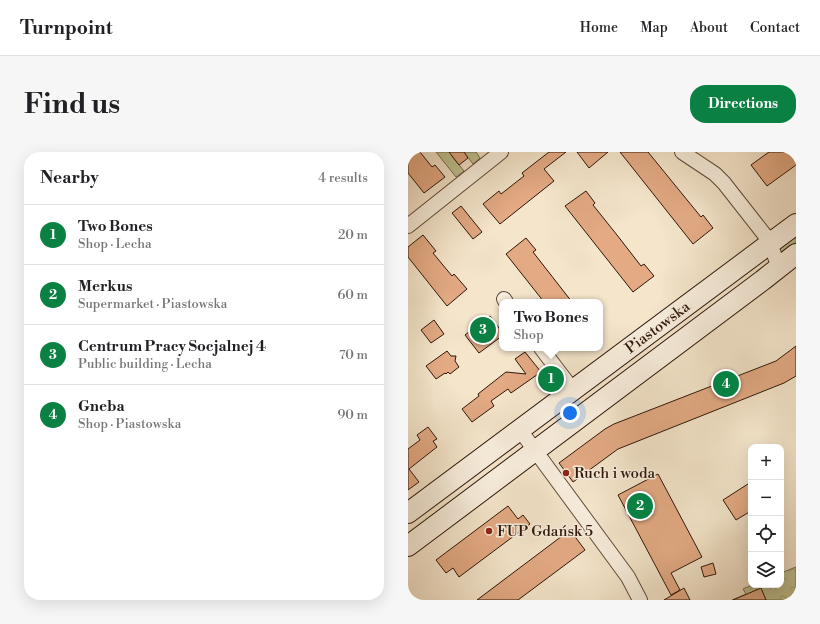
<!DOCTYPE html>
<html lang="en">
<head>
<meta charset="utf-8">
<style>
	:root { --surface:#fff; --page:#f6f6f6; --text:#202124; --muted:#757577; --line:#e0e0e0; --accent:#0b8043 }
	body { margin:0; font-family:"Libre Bodoni",serif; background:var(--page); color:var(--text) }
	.controls { position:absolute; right:12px; bottom:12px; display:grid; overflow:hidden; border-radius:8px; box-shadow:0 4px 16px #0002 }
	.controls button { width:36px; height:36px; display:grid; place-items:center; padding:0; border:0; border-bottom:1px solid var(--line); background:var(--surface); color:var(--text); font:20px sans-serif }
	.you { position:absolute; left:162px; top:261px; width:14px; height:14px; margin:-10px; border:3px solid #fff; border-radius:50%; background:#1a73e8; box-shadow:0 0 0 6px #1a73e833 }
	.badge { display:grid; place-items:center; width:26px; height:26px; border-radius:50%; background:var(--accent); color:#fff; font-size:13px; font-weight:700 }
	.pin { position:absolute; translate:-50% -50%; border:2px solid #fff; box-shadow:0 1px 4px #0006 }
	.popup { position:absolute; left:91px; top:147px; width:104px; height:52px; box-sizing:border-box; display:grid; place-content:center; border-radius:8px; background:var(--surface); filter:drop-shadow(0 1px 3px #0005); font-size:13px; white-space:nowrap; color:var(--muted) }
	.popup b { font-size:15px; color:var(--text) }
	.popup::after { content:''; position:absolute; left:50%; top:100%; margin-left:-8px; border:8px solid transparent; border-top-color:var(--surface) }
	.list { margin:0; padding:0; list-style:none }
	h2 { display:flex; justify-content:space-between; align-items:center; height:52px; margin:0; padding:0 16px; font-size:17px }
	h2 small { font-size:13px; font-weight:400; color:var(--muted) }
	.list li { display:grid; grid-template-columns:26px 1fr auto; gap:12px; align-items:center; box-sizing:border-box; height:60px; padding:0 16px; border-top:1px solid var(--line) }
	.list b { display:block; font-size:15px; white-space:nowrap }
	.list p { margin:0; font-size:13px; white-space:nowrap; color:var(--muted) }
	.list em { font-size:13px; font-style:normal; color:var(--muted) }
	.icon { flex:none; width:22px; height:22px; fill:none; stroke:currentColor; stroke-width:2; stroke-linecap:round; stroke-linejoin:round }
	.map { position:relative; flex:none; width:388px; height:448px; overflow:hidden; border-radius:16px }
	header { display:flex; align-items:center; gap:24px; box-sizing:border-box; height:56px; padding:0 20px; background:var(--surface); border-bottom:1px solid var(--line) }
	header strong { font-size:19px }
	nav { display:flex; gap:22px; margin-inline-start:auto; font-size:14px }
	.intro { display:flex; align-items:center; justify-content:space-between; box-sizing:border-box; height:96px; padding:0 24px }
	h1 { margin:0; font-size:28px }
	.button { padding:10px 18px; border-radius:16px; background:var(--accent); color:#fff; font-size:14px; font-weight:700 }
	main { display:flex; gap:24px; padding:0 24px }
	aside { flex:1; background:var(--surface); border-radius:16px; box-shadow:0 4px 16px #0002 }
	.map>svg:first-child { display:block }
	.grass { fill:url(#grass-dots); stroke:#786c4e }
	.forest { fill:url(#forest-crowns); stroke:#786c4e }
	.garden { fill:#c1c393; stroke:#786c4e }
	.building { fill:#e3aa84; stroke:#2e160a }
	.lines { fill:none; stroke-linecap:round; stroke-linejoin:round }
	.street-casing { stroke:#604a3a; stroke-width:16 }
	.secondary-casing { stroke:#2e160a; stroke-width:22 }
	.street { stroke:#f8eedd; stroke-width:14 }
	.secondary { stroke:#f8eedd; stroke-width:20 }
	.poi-dot { fill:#8f2418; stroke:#f8eedd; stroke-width:1.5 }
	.labels { text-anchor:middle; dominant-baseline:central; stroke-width:3; stroke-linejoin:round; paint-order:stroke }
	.street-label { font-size:15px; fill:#2e160a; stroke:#f8eedd }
	.poi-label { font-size:15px; fill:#2e160a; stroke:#f8eedd; text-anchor:start }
</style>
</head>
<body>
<header>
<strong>Turnpoint</strong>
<nav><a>Home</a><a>Map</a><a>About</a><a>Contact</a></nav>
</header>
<div class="intro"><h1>Find us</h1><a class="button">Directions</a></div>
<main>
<aside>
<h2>Nearby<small>4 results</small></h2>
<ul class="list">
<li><span class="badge">1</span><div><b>Two Bones</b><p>Shop · Lecha</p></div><em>20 m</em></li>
<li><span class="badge">2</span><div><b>Merkus</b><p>Supermarket · Piastowska</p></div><em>60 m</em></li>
<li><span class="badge">3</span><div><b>Centrum Pracy Socjalnej 4</b><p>Public building · Lecha</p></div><em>70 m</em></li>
<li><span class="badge">4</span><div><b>Gneba</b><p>Shop · Piastowska</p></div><em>90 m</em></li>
</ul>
</aside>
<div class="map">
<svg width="388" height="448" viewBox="0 0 388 448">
	<defs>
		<pattern id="grass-dots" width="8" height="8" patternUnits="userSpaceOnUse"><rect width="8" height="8" fill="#c1c393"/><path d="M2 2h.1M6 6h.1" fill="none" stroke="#a6a77d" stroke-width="1.8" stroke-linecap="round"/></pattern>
		<pattern id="forest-crowns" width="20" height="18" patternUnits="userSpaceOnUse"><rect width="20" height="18" fill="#c1c393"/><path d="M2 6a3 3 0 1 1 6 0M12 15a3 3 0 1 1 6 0" fill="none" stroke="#a6a77d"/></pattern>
	</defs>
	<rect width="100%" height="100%" fill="#f4e5cb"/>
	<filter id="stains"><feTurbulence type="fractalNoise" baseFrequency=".005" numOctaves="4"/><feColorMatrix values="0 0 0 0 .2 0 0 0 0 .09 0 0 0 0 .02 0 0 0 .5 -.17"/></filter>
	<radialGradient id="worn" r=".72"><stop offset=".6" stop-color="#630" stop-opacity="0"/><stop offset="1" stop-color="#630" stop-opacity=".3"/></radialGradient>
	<path class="grass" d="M388,81V93L373,104L371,94Z"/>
	<path class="forest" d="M388,415V448H324L338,442L335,437L344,433H373V421Z"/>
	<path class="garden" d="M28,0H49L44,4L56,19L48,25Z
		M56,0H68L72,6L65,12Z"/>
	<path class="building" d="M0,0H12L24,15L27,13L37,25L16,41L0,21Z
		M41,0H56L60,6L51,13Z
		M141,0H158L136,17L146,29L92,72L75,52L91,39L93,42L116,24L114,21Z
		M169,0H200L181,16Z
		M212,0H240L293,65L295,63L305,76L285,92Z
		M361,0H388V13L359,34L343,13Z
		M178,39L187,51L185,53L209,83L233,114L236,112L246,124L225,140L157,54Z
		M53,54L74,80L65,87L44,61Z
		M15,83L28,99L25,101L44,124L46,122L59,137L39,154L0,105V95Z
		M118,86L128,98L125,100L164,150H136L98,102Z
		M82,164L94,180V184L71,201L57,183Z
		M26,168L36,182L23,191L13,178Z
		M388,194V224L376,231L210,297L165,330L151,311L197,277L206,272L368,209Z
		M39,199L43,204H48L47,209L51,215L42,222L40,220L38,222L37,221L28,227L18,214Z
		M117,200L133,220L103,241L100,237L83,249L86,254L64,270L54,257L71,244L70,242L98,220L118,222L107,207Z
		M20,275L29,287L25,289L29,295L1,317L11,330L0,338V297L12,288L9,283Z
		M250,322L294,405L263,421L272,438L263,443L210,343Z
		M343,330V359L328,368L315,348Z
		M100,354L110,367L115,363L122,372L51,425L45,416L38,421L28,408Z
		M162,378L177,398L110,448H69Z
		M305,411L308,422L296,425L293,415Z
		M276,436L282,448H256Z
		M353,436L358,448H325Z"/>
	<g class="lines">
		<defs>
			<path id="street" d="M274,0L307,22L316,31L356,82L362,91L371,116
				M0,74L93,0
				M96,147L98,150
				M133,196L165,238
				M112,278L220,425L232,448"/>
			<g id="secondary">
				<path id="s1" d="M0,361L388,72"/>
				<path d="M0,394L355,128L388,102"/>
			</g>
		</defs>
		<use href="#street" class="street-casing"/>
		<use href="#secondary" class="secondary-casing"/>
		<use href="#street" class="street"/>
		<use href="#secondary" class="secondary"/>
	</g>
	<g class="poi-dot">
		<circle cx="158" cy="321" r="4"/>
		<circle cx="81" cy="379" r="4"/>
	</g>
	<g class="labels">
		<g class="street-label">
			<text stroke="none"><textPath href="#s1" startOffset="311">Piastowska</textPath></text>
		</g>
		<g class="poi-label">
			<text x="166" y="321">Ruch i woda</text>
			<text x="89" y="379">FUP Gdańsk 5</text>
		</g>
	</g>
	<rect width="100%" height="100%" filter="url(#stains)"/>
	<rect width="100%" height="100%" fill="url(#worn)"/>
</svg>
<div class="controls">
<button>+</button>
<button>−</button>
<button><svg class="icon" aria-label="locate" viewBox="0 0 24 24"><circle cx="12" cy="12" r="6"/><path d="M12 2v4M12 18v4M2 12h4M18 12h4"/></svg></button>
<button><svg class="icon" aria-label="layers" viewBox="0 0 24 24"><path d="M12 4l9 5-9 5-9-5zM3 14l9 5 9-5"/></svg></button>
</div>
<div class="you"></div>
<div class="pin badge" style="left:143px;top:227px">1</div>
<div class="popup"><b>Two Bones</b>Shop</div>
<div class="pin badge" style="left:232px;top:354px">2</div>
<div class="pin badge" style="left:75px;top:178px">3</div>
<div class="pin badge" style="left:318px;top:232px">4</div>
</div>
</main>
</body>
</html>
